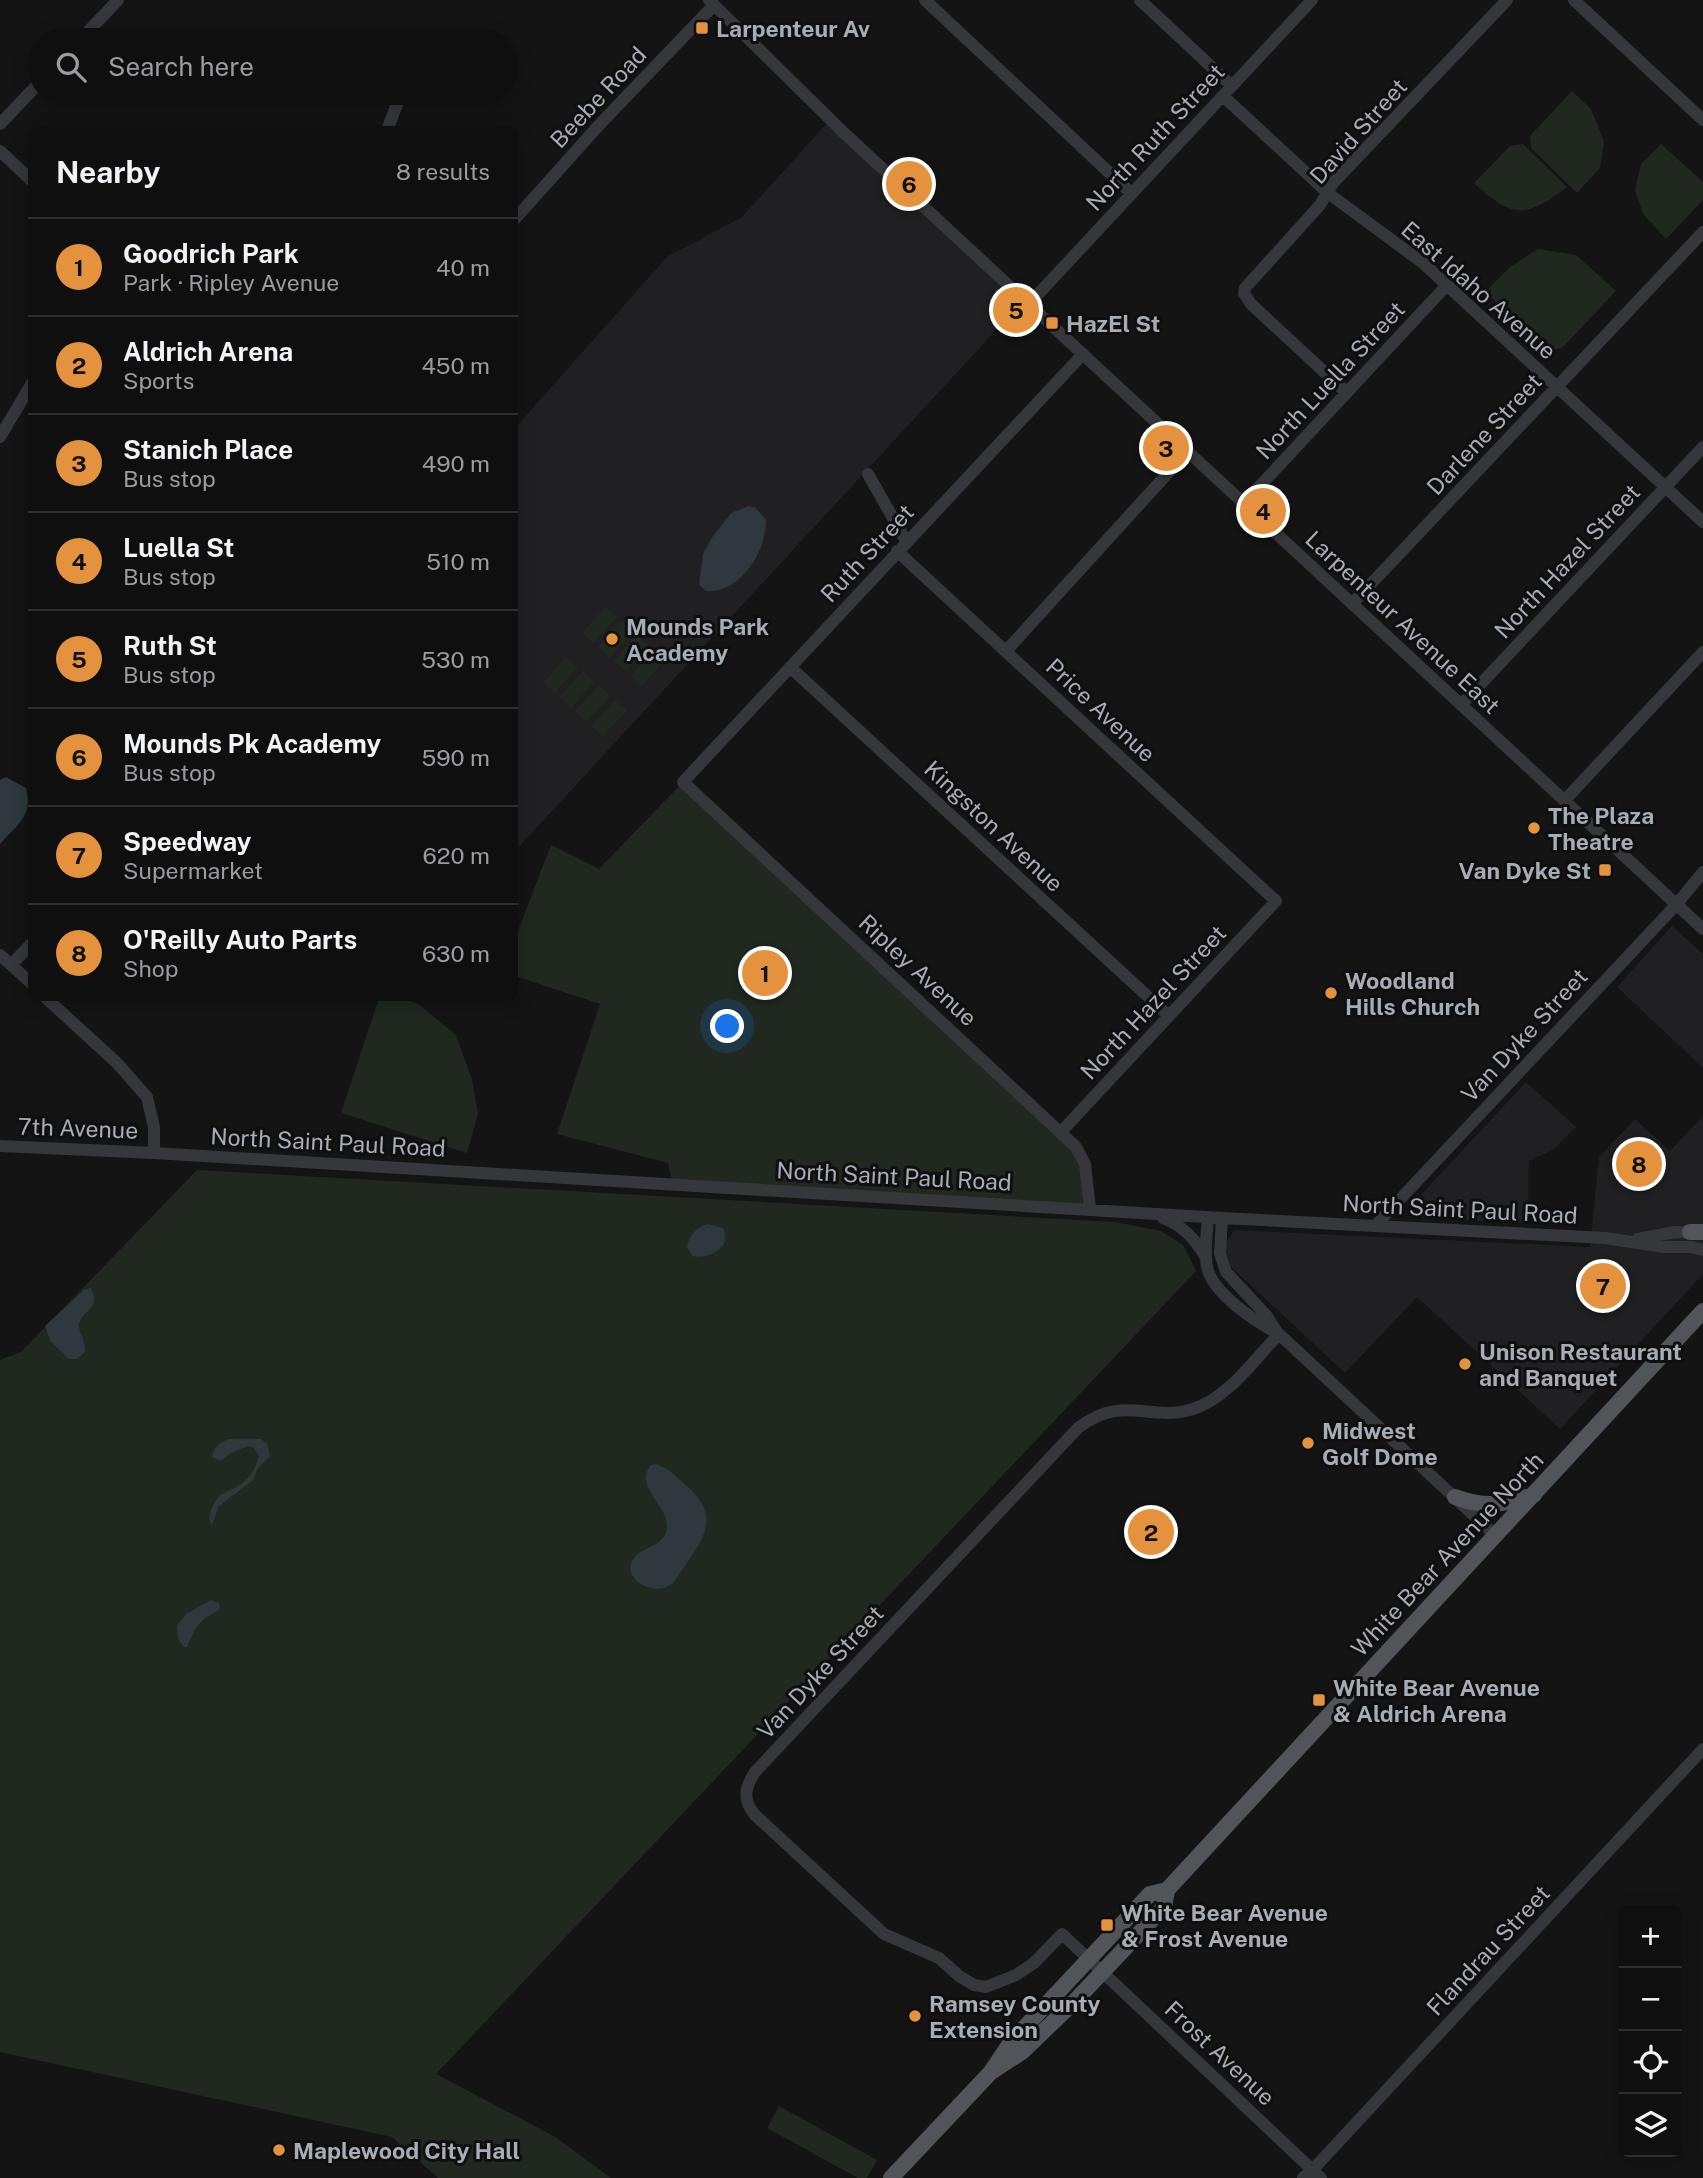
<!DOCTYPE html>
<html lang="en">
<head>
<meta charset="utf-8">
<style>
	:root { --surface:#0f0f10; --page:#181819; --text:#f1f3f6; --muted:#9b9c9f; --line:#2f2f30; --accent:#e4923e }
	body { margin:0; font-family:"Public Sans",sans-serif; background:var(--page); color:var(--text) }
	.controls { position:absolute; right:21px; bottom:21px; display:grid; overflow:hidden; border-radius:10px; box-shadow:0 4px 18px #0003 }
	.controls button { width:63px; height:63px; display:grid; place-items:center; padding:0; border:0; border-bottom:2px solid var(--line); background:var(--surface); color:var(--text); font:35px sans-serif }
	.you { position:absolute; left:728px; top:1027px; width:24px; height:24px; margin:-18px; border:5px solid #fff; border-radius:50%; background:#1a73e8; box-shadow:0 0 0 10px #1a73e833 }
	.badge { display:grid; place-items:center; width:46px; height:46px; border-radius:50%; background:var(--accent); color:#111; font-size:23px; font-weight:700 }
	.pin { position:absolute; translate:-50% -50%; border:4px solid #fff; box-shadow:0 2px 7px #0006 }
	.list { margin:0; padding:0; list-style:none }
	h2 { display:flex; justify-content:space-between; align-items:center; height:91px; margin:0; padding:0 28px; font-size:30px }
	h2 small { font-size:23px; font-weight:400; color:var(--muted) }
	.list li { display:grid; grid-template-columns:46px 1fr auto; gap:21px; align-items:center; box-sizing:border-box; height:98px; padding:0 28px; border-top:2px solid var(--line) }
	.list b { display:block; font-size:26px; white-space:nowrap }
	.list p { margin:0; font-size:23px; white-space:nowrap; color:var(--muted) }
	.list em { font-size:23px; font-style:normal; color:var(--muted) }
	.icon { flex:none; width:38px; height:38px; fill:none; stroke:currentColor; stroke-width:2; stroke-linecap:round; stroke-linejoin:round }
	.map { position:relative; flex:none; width:1703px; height:2178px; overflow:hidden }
	.search { position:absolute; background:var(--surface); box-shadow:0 4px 18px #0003; left:28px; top:28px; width:490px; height:77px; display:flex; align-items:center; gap:18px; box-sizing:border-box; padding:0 24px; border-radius:38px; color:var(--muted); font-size:26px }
	.panel { position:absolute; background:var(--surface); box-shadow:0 4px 18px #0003; left:28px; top:126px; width:490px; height:875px; border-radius:10px }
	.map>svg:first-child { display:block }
	.built { fill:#202022 }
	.green { fill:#202820 }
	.water { fill:#2e383d }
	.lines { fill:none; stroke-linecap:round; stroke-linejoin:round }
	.minor { stroke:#35373a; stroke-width:12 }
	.major { stroke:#515459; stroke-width:16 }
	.poi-dot { fill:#e4923e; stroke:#0f0f10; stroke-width:2.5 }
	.labels { text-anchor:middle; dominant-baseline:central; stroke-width:6; stroke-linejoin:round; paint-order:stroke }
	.poi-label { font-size:23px; font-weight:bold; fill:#a7adb5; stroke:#0f0f10; text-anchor:start }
	.street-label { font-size:23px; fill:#a7adb5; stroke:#0f0f10 }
</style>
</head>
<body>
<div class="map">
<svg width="1703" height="2178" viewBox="0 0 1703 2178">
	<rect width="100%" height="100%" fill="#141415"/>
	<path class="built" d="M827,123L1022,302L515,851V428L667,257L742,217Z
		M1672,926L1703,954V1068L1617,987Z
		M1526,1082L1576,1127L1554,1149L1529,1161L1528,1223L1410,1217L1406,1211Z
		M1703,1116V1274L1560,1429L1417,1297L1345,1373L1231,1267L1225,1246L1234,1230L1590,1247L1599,1157L1635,1119L1670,1151Z"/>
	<path class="green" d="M1572,91L1591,109L1604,141L1600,168L1577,193L1531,148L1530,136Z
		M1523,144L1567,187C1525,219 1512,218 1474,183L1510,146Z
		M1661,144L1703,182V200L1666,239L1643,214L1635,190L1641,164Z
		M1538,249L1576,255L1616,291L1562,348L1548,350L1485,292L1510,267Z
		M605,607L617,617L594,643L582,633Z
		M621,621L633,632L610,658L598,647Z
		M637,635L649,646L626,672L614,661Z
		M653,650L665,660L642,686L630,676Z
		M566,657L578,667L555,693L543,683Z
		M583,671L594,682L571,708L559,697Z
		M599,685L611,696L587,722L575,711Z
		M615,700L627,710L603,736L591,726Z
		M683,782L1061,1132L1085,1164L1090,1209L673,1184L668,1163L557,1134L600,1004L515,976L514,941L551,845L599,869Z
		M379,998H402L418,1004L456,1035L472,1080L478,1114L467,1153L341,1113Z
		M197,1170L1115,1222L1161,1231L1183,1245L1196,1271L436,2074L554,2136L611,2178H438L392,2137L0,2052V1360L21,1352Z
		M779,2106L877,2160L867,2178H858L767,2128Z"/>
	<path class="water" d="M749,506L756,508L766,520C766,552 741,593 706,591L699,585L703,554L713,536L731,513Z
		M6,777L26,788C33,816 18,824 0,844V780Z
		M707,1224L723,1228C733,1247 709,1260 692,1256L687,1247C689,1235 696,1228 707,1224Z
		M91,1288C101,1309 83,1309 79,1324C78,1331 86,1340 85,1352L77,1359H69L51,1342L45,1326L84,1290Z
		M229,1439H261L267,1444L270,1456L258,1468L253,1480L219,1506L212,1525L209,1519C216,1485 230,1497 248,1478C253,1473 256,1465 259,1457L254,1448L248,1446L231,1453L221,1461L212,1457C213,1447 220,1442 229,1439Z
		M656,1464C669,1468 677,1478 687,1486C727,1522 696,1546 675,1581C658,1600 622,1580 632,1561C640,1546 664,1548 667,1528C669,1505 633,1487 651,1465Z
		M211,1600L219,1603L220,1609L204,1619L195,1629L187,1647H184L178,1639L177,1626L186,1614Z"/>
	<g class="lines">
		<path class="minor" d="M709,0L842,131L1703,929
			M925,0L1131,193
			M1140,0L1232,86
			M1574,0L1703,120
			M80,40L118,0
			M1223,96L1328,193L1423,263L1703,522
			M0,124L40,82
			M387,130L399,99
			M0,151L32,181
			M514,220L600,124L714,5
			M1029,304L1312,0
			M1083,354L683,782L1076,1147L1085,1164L1090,1209
			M1347,393L1251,304L1244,293L1245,288L1320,205L1333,183L1507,0
			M0,437L32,383
			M868,474L906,541
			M1244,503L1447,285
			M897,551L1276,901L1061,1132
			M1352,604L1703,232
			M1006,651L1188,451
			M790,667L1169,1016
			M1461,705L1703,447
			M1564,801L1703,652
			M0,955L32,984
			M11,965L32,943
			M46,998L117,1063L147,1097L154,1127V1153
			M0,1146L154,1153L1222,1218L1605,1238L1664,1247H1691L1703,1250
			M1208,1217C1207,1233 1204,1251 1207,1267C1213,1294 1256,1322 1279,1334L1496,1536
			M1163,1218C1183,1226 1194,1238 1205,1256
			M1222,1218L1220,1253L1226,1272L1266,1315L1278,1334
			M1375,1226L1676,905L1703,872
			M1638,1239L1675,1232L1696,1233
			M1279,1334C1254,1360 1228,1398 1193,1409C1149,1423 1124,1393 1078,1428L755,1772C745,1787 742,1800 755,1815L884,1934L939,1958L959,1976L974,1985L986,1987L1016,1975L1034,1963L1062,1934L1321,2178
			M1303,2178L1318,2164L1703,1749"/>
		<path class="major" d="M1690,1232H1703
			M1455,1497C1487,1509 1503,1504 1534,1495
			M991,2072L1022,2052L1074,2002L1164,1907L1167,1890L1703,1311
			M891,2178L991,2072L1011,2042L1150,1894L1167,1890"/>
	</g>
	<g class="poi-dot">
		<rect x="695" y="21" width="14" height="14" rx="3.5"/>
		<rect x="1045" y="316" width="14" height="14" rx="3.5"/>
		<circle cx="612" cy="639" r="7"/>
		<circle cx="1534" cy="828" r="7"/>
		<rect x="1598" y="863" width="14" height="14" rx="3.5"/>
		<circle cx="1331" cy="993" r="7"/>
		<circle cx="1465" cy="1364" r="7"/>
		<circle cx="1308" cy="1443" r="7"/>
		<rect x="1312" y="1693" width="14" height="14" rx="3.5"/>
		<rect x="1100" y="1918" width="14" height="14" rx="3.5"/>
		<circle cx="915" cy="2016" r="7"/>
		<circle cx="279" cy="2150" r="7"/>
	</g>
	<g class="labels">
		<g class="poi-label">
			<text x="716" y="28">Larpenteur Av</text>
			<text x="1066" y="323">HazEl St</text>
			<text x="626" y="626">Mounds Park<tspan x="626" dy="26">Academy</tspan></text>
			<text x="1548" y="815">The Plaza<tspan x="1548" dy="26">Theatre</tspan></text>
			<text x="1591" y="870" text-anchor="end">Van Dyke St</text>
			<text x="1345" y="980">Woodland<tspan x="1345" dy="26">Hills Church</tspan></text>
			<text x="1479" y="1351">Unison Restaurant<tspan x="1479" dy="26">and Banquet</tspan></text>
			<text x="1322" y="1430">Midwest<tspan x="1322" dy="26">Golf Dome</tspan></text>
			<text x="1333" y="1687">White Bear Avenue<tspan x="1333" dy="26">&amp; Aldrich Arena</tspan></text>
			<text x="1121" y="1912">White Bear Avenue<tspan x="1121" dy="26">&amp; Frost Avenue</tspan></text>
			<text x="929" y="2003">Ramsey County<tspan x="929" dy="26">Extension</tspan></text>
			<text x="293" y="2150">Maplewood City Hall</text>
		</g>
		<g class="street-label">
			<text transform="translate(598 97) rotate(-47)">Beebe Road</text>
			<text transform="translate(1358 131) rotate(-48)">David Street</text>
			<text transform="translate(1155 137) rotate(-47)">North Ruth Street</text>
			<text transform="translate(1479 290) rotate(41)">East Idaho Avenue</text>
			<text transform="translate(1330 380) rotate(-47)">North Luella Street</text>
			<text transform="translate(1484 434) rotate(-47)">Darlene Street</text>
			<text transform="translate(867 553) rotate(-47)">Ruth Street</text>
			<text transform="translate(1567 561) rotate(-47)">North Hazel Street</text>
			<text transform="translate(1403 622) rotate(43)">Larpenteur Avenue East</text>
			<text transform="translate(1101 710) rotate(43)">Price Avenue</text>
			<text transform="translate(994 826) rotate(43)">Kingston Avenue</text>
			<text transform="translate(918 970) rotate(43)">Ripley Avenue</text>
			<text transform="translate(1153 1002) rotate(-47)">North Hazel Street</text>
			<text transform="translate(1524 1035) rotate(-47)">Van Dyke Street</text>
			<text transform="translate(78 1128) rotate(2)">7th Avenue</text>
			<text transform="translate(328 1142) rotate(3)">North Saint Paul Road</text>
			<text transform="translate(894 1176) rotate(3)">North Saint Paul Road</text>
			<text transform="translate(1460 1209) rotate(3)">North Saint Paul Road</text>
			<text transform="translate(1447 1554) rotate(-47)">White Bear Avenue North</text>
			<text transform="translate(820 1672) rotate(-47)">Van Dyke Street</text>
			<text transform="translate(1488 1950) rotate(-47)">Flandrau Street</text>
			<text transform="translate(1220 2053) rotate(43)">Frost Avenue</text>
		</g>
	</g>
</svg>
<div class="controls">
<button>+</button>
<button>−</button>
<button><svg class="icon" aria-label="locate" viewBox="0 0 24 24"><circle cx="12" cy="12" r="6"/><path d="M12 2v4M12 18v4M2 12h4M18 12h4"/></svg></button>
<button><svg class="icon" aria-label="layers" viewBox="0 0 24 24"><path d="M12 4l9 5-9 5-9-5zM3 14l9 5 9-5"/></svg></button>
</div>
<div class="you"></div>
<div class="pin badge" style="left:765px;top:973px">1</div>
<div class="pin badge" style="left:1151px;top:1532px">2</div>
<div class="pin badge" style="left:1166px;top:448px">3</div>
<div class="pin badge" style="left:1263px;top:511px">4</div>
<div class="pin badge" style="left:1016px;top:310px">5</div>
<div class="pin badge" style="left:909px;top:184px">6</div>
<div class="pin badge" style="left:1603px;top:1286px">7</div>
<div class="pin badge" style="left:1639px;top:1164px">8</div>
<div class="search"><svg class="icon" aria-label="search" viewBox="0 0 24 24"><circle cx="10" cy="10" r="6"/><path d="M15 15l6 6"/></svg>Search here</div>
<section class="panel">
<h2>Nearby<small>8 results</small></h2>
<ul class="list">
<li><span class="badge">1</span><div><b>Goodrich Park</b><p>Park · Ripley Avenue</p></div><em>40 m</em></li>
<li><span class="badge">2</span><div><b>Aldrich Arena</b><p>Sports</p></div><em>450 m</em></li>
<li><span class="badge">3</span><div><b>Stanich Place</b><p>Bus stop</p></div><em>490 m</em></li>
<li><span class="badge">4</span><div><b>Luella St</b><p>Bus stop</p></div><em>510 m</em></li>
<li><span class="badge">5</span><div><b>Ruth St</b><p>Bus stop</p></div><em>530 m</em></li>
<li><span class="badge">6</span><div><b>Mounds Pk Academy</b><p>Bus stop</p></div><em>590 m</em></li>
<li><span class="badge">7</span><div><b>Speedway</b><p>Supermarket</p></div><em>620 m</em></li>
<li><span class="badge">8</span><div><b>O'Reilly Auto Parts</b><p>Shop</p></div><em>630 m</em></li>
</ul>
</section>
</div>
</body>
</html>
